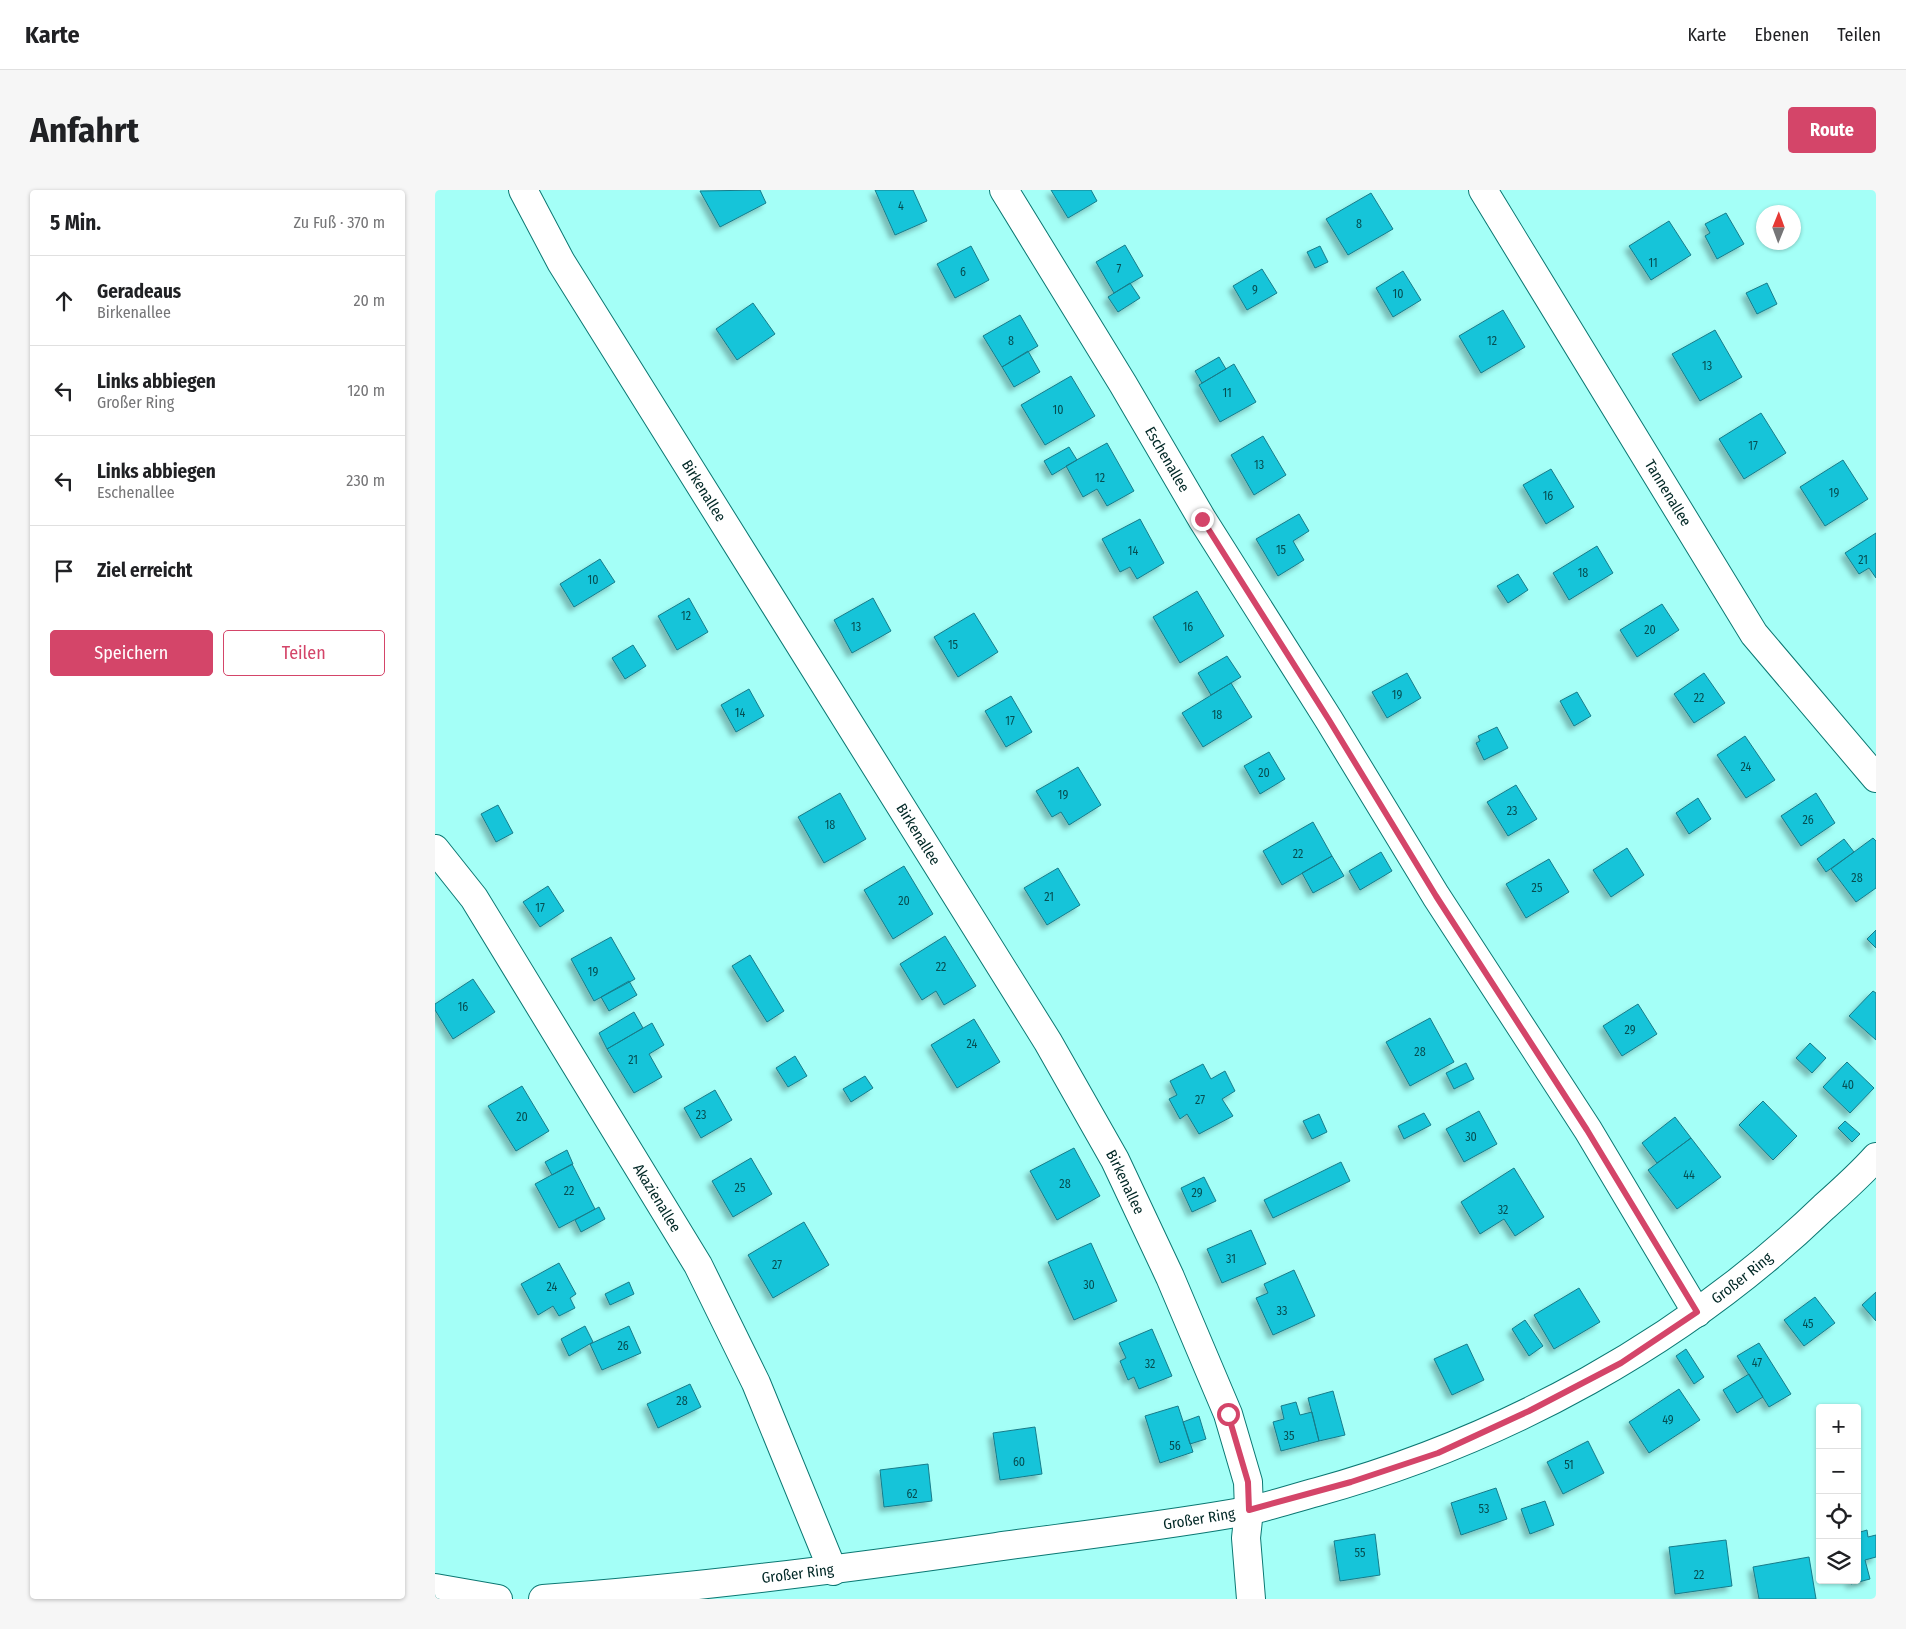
<!DOCTYPE html>
<html lang="de">
<head>
<meta charset="utf-8">
<style>
	:root { --surface:#fff; --page:#f6f6f6; --text:#202124; --muted:#757577; --line:#e0e0e0; --accent:#d44569 }
	body { margin:0; font-family:"Fira Sans Condensed",sans-serif; background:var(--page); color:var(--text) }
	.controls { position:absolute; right:15px; bottom:15px; display:grid; overflow:hidden; border-radius:5px; box-shadow:0 1px 4px #0004 }
	.controls button { width:45px; height:45px; display:grid; place-items:center; padding:0; border:0; border-bottom:1px solid var(--line); background:var(--surface); color:var(--text); font:25px sans-serif }
	.compass { position:absolute; left:1321px; top:15px; width:45px; height:45px; border-radius:50%; background:var(--surface); box-shadow:0 1px 4px #0004; rotate:1deg }
	.stop { position:absolute; width:15px; height:15px; margin:-11px; border:4px solid #d44569; border-radius:50%; background:#fff }
	.stop.end { background:#d44569; border-color:#fff; box-shadow:0 1px 5px #0008 }
	.list { margin:0; padding:0; list-style:none }
	h2 { display:flex; justify-content:space-between; align-items:center; height:65px; margin:0; padding:0 20px; font-size:21px }
	h2 small { font-size:16px; font-weight:400; color:var(--muted) }
	.list li { display:grid; grid-template-columns:32px 1fr auto; gap:15px; align-items:center; box-sizing:border-box; height:90px; padding:0 20px; border-top:1px solid var(--line) }
	.list b { display:block; font-size:19px; white-space:nowrap }
	.list p { margin:0; font-size:16px; white-space:nowrap; color:var(--muted) }
	.list em { font-size:16px; font-style:normal; color:var(--muted) }
	.actions { display:flex; gap:10px; padding:15px 20px }
	.actions a { flex:1; padding:11px 0; border:1px solid var(--accent); border-radius:5px; text-align:center; font-size:18px; color:var(--accent) }
	.actions .main { background:var(--accent); color:#fff }
	.icon { flex:none; width:28px; height:28px; fill:none; stroke:currentColor; stroke-width:2; stroke-linecap:round; stroke-linejoin:round }
	.map { position:relative; flex:none; width:1441px; height:1409px; overflow:hidden; border-radius:5px }
	header { display:flex; align-items:center; gap:30px; box-sizing:border-box; height:70px; padding:0 25px; background:var(--surface); border-bottom:1px solid var(--line) }
	header strong { font-size:24px }
	nav { display:flex; gap:28px; margin-inline-start:auto; font-size:18px }
	.intro { display:flex; align-items:center; justify-content:space-between; box-sizing:border-box; height:120px; padding:0 30px }
	h1 { margin:0; font-size:35px }
	.button { padding:12px 22px; border-radius:5px; background:var(--accent); color:#fff; font-size:18px; font-weight:700 }
	main { display:flex; gap:30px; padding:0 30px }
	aside { flex:1; background:var(--surface); border-radius:5px; box-shadow:0 1px 4px #0004 }
	.map>svg:first-child { display:block }
	.building { fill:#19c4d9; stroke:#177c8a; filter:url(#shadow) }
	.lines { fill:none; stroke-linecap:round; stroke-linejoin:round }
	.street-casing { stroke:#0b7873; stroke-width:30 }
	.street { stroke:#fff; stroke-width:28 }
	.route { stroke:#d44569; stroke-width:6 }
	.labels { text-anchor:middle; dominant-baseline:central; stroke-width:5; stroke-linejoin:round; paint-order:stroke }
	.number-label { font-size:12px; fill:#064e52 }
	.street-label { font-size:15px; fill:#002725; stroke:#e9fdfb }
</style>
</head>
<body>
<header>
<strong>Karte</strong>
<nav><a>Karte</a><a>Ebenen</a><a>Teilen</a></nav>
</header>
<div class="intro"><h1>Anfahrt</h1><a class="button">Route</a></div>
<main>
<aside>
<h2>5 Min.<small>Zu Fuß · 370 m</small></h2>
<ul class="list">
<li><svg class="icon" aria-label="ahead" viewBox="0 0 24 24"><path d="M12 20V5M6 11l6-6 6 6"/></svg><div><b>Geradeaus</b><p>Birkenallee</p></div><em>20 m</em></li>
<li><svg class="icon" aria-label="left" viewBox="0 0 24 24"><path d="M17 20v-9H6M10 6l-5 5 5 5"/></svg><div><b>Links abbiegen</b><p>Großer Ring</p></div><em>120 m</em></li>
<li><svg class="icon" aria-label="left" viewBox="0 0 24 24"><path d="M17 20v-9H6M10 6l-5 5 5 5"/></svg><div><b>Links abbiegen</b><p>Eschenallee</p></div><em>230 m</em></li>
<li><svg class="icon" aria-label="arrive" viewBox="0 0 24 24"><path d="M6 21V4h12l-3 4 3 4H6"/></svg><div><b>Ziel erreicht</b></div></li>
</ul>
<div class="actions"><a class="main">Speichern</a><a>Teilen</a></div>
</aside>
<div class="map">
<svg width="1441" height="1409" viewBox="0 0 1441 1409">
	<defs>
		<filter id="shadow"><feDropShadow dx="-4.5" dy="4.5" stdDeviation="2.5" flood-color="#0004"/></filter>
	</defs>
	<rect width="100%" height="100%" fill="#a4fff7"/>
	<path class="building" d="M325,0L331,13L285,37L265,1Z
		M440,0H478L492,31L460,45Z
		M616,0H656L662,11L633,28Z
		M936,3L958,39L913,65L891,29Z
		M1291,23L1309,54L1282,69L1270,46L1275,43L1270,34Z
		M1234,31L1256,65L1216,90L1194,56Z
		M690,55L708,86L679,103L661,72Z
		M536,56L554,90L520,108L502,74Z
		M885,56L893,72L880,78L872,62Z
		M827,79L842,103L812,120L798,96Z
		M968,81L986,110L958,127L941,98Z
		M695,93L705,108L683,122L673,107Z
		M1332,93L1342,114L1322,124L1311,103Z
		M318,113L340,144L302,170L281,139Z
		M1068,120L1090,157L1046,183L1024,146Z
		M585,125L603,156L567,177L548,146Z
		M1280,140L1307,187L1265,211L1237,164Z
		M593,161L605,182L579,197L567,177Z
		M784,167L791,179L767,193L760,181Z
		M799,174L821,212L785,232L764,195Z
		M636,186L660,226L610,255L586,215Z
		M1326,223L1351,263L1309,289L1284,249Z
		M828,246L851,285L819,305L796,265Z
		M672,253L699,301L672,316L662,299L648,307L631,276Z
		M634,257L642,270L617,285L609,271Z
		M1408,270L1433,309L1390,336L1365,297Z
		M1116,279L1139,317L1111,334L1088,295Z
		M864,324L874,341L858,351L869,370L843,386L821,349Z
		M705,329L729,373L702,389L695,377L685,382L667,349Z
		M1441,343V388L1434,378L1424,384L1410,363Z
		M1162,356L1178,383L1134,410L1118,383Z
		M165,369L180,392L139,417L125,394Z
		M1083,384L1093,400L1073,413L1062,396Z
		M762,401L789,446L745,473L718,427Z
		M254,408L273,442L242,460L223,426Z
		M438,408L456,441L417,463L399,430Z
		M1227,414L1244,440L1202,467L1185,440Z
		M539,423L563,462L523,487L499,447Z
		M198,455L211,476L190,489L177,468Z
		M792,466L806,487L776,505L763,483Z
		M972,483L986,508L952,528L937,502Z
		M1269,483L1290,513L1259,533L1239,504Z
		M796,493L817,527L768,557L747,523Z
		M314,499L329,526L301,542L286,515Z
		M1142,502L1156,526L1139,536L1125,511Z
		M576,506L597,542L571,557L550,521Z
		M1062,537L1073,558L1049,570L1041,553L1045,551L1043,546Z
		M1310,546L1340,590L1311,608L1282,565Z
		M834,562L850,589L825,604L809,576Z
		M643,577L666,615L634,635L626,622L617,627L601,601Z
		M1081,595L1102,629L1073,646L1052,612Z
		M405,603L431,649L389,673L363,627Z
		M1381,603L1400,633L1366,656L1346,626Z
		M1263,608L1276,629L1254,644L1241,623Z
		M63,615L78,643L61,652L46,624Z
		M878,632L897,666L847,695L828,661Z
		M1438,648L1441,651V698L1421,712L1396,679Z
		M1409,649L1419,662L1391,682L1382,669Z
		M1192,658L1209,685L1176,707L1158,680Z
		M946,662L957,681L925,700L914,681Z
		M897,666L909,686L878,703L867,683Z
		M1114,669L1134,702L1091,728L1071,694Z
		M469,676L498,724L458,749L429,700Z
		M623,678L645,715L612,735L589,698Z
		M113,696L129,721L105,737L88,712Z
		M1441,740V758L1432,749Z
		M510,746L541,796L509,815L501,801L487,810L465,774Z
		M176,747L200,789L159,811L136,769Z
		M315,765L349,821L332,832L297,776Z
		M38,789L60,822L18,849L0,820V814Z
		M194,791L202,805L174,821L166,807Z
		M1438,801L1441,803V850L1414,826Z
		M1203,814L1222,844L1187,866L1168,836Z
		M199,822L208,838L172,859L164,843Z
		M995,828L1019,872L975,896L951,852Z
		M539,829L565,872L522,898L496,855Z
		M217,833L229,855L214,864L227,887L199,903L172,859Z
		M1375,853L1391,868L1377,883L1361,868Z
		M360,866L372,886L353,897L341,878Z
		M1412,872L1439,898L1415,923L1388,897Z
		M1031,873L1039,889L1019,899L1011,883Z
		M768,874L776,889L790,881L800,901L787,909L798,926L764,944L752,924L745,929L734,909L742,905L735,891Z
		M430,886L438,898L416,912L408,899Z
		M87,896L114,941L81,961L53,916Z
		M280,900L297,930L266,948L249,918Z
		M1328,911L1362,946L1338,970L1304,935Z
		M1044,921L1062,954L1029,972L1011,939Z
		M989,923L996,935L969,949L963,936Z
		M884,924L892,942L877,949L868,931Z
		M1240,927L1256,948L1222,973L1207,953Z
		M1410,931L1425,944L1417,952L1403,938Z
		M1256,948L1286,987L1242,1019L1213,980Z
		M639,958L665,1006L622,1030L595,981Z
		M132,960L138,974L117,985L110,972Z
		M316,968L337,1004L298,1027L277,991Z
		M906,972L915,991L838,1028L829,1010Z
		M137,974L160,1019L124,1038L100,994Z
		M1079,978L1109,1027L1080,1046L1069,1029L1045,1044L1026,1012Z
		M769,987L781,1011L757,1022L746,998Z
		M164,1017L170,1029L146,1042L140,1030Z
		M369,1032L394,1075L338,1108L313,1065Z
		M816,1040L831,1074L787,1093L772,1059Z
		M656,1053L682,1111L639,1130L613,1072Z
		M124,1073L141,1104L135,1108L140,1118L124,1126L118,1116L103,1125L86,1094Z
		M859,1080L880,1126L838,1145L821,1108L833,1103L829,1094Z
		M194,1092L199,1104L175,1115L170,1104Z
		M1144,1098L1165,1132L1119,1159L1099,1125Z
		M1441,1102V1131L1427,1115Z
		M1380,1107L1400,1133L1369,1156L1349,1130Z
		M1090,1130L1108,1156L1094,1166L1077,1139Z
		M150,1136L158,1152L134,1166L126,1149Z
		M194,1136L206,1163L167,1180L155,1154Z
		M717,1139L737,1186L704,1199L699,1187L693,1190L685,1171L691,1168L684,1153Z
		M1324,1153L1356,1204L1334,1217L1302,1166Z
		M1032,1154L1049,1190L1017,1205L999,1169Z
		M1251,1159L1269,1187L1259,1194L1241,1166Z
		M1314,1184L1328,1207L1302,1223L1288,1200Z
		M255,1194L266,1217L223,1238L212,1214Z
		M1244,1199L1265,1230L1214,1263L1194,1232Z
		M898,1201L910,1245L884,1251L873,1208Z
		M861,1212L865,1225L877,1222L884,1251L846,1261L838,1232L849,1229L846,1216Z
		M743,1216L758,1262L725,1273L710,1226Z
		M764,1226L771,1249L755,1254L748,1232Z
		M600,1237L607,1284L565,1290L558,1243Z
		M1153,1251L1169,1283L1128,1304L1112,1272Z
		M493,1274L497,1311L449,1317L445,1280Z
		M1061,1298L1072,1329L1026,1345L1016,1313Z
		M1110,1311L1119,1335L1095,1344L1086,1319Z
		M1432,1340L1433,1347L1441,1345V1367L1430,1370L1435,1389L1416,1394L1415,1390H1422V1343Z
		M940,1344L945,1385L905,1391L899,1351Z
		M1291,1350L1297,1396L1240,1404L1234,1357Z
		M1374,1367L1381,1409H1324L1318,1377Z"/>
	<g class="lines">
		<defs>
			<g id="street">
				<path id="s1" d="M88,0L126,72L613,852L680,970L735,1087L793,1224L813,1292L814,1320L811,1348L816,1409"/>
				<path id="s2" d="M569,0L688,194L767,329L894,530L1001,706L1153,940L1262,1123"/>
				<path id="s3" d="M1048,0L1319,444L1441,588"/>
				<path id="s4" d="M0,659L39,708L263,1075L321,1193L398,1381"/>
				<path d="M0,1398L63,1409"/>
				<path id="s5" d="M108,1409C260,1398 410,1379 561,1357C645,1345 730,1336 812,1321C836,1316 859,1308 882,1302C1070,1250 1249,1152 1389,1017C1407,1001 1425,985 1441,967"/>
			</g>
		</defs>
		<use href="#street" class="street-casing"/>
		<use href="#street" class="street"/>
	</g>
	<g class="lines">
		<path class="route" d="M767,329L894,530L1001,706L1152,940L1262,1122L1186,1173L1094,1221L1003,1263L916,1292L814,1320L813,1292L793,1224"/>
	</g>
	<g class="labels">
		<g class="number-label">
			<text x="466" y="16">4</text>
			<text x="924" y="34">8</text>
			<text x="1218" y="73">11</text>
			<text x="684" y="79">7</text>
			<text x="528" y="82">6</text>
			<text x="820" y="100">9</text>
			<text x="963" y="104">10</text>
			<text x="576" y="151">8</text>
			<text x="1057" y="151">12</text>
			<text x="1272" y="176">13</text>
			<text x="792" y="203">11</text>
			<text x="623" y="220">10</text>
			<text x="1318" y="256">17</text>
			<text x="824" y="275">13</text>
			<text x="665" y="288">12</text>
			<text x="1399" y="303">19</text>
			<text x="1113" y="306">16</text>
			<text x="846" y="360">15</text>
			<text x="698" y="361">14</text>
			<text x="1428" y="370">21</text>
			<text x="1148" y="383">18</text>
			<text x="158" y="390">10</text>
			<text x="251" y="426">12</text>
			<text x="421" y="437">13</text>
			<text x="753" y="437">16</text>
			<text x="1215" y="440">20</text>
			<text x="518" y="455">15</text>
			<text x="962" y="505">19</text>
			<text x="1264" y="508">22</text>
			<text x="305" y="523">14</text>
			<text x="782" y="525">18</text>
			<text x="575" y="531">17</text>
			<text x="1311" y="577">24</text>
			<text x="829" y="583">20</text>
			<text x="628" y="605">19</text>
			<text x="1077" y="621">23</text>
			<text x="1373" y="630">26</text>
			<text x="395" y="635">18</text>
			<text x="863" y="664">22</text>
			<text x="1422" y="688">28</text>
			<text x="1102" y="698">25</text>
			<text x="614" y="707">21</text>
			<text x="469" y="711">20</text>
			<text x="105" y="718">17</text>
			<text x="506" y="777">22</text>
			<text x="158" y="782">19</text>
			<text x="28" y="817">16</text>
			<text x="1195" y="840">29</text>
			<text x="537" y="854">24</text>
			<text x="985" y="862">28</text>
			<text x="198" y="870">21</text>
			<text x="1413" y="895">40</text>
			<text x="765" y="910">27</text>
			<text x="266" y="925">23</text>
			<text x="87" y="927">20</text>
			<text x="1036" y="947">30</text>
			<text x="1254" y="985">44</text>
			<text x="630" y="994">28</text>
			<text x="305" y="998">25</text>
			<text x="134" y="1001">22</text>
			<text x="762" y="1003">29</text>
			<text x="1068" y="1020">32</text>
			<text x="796" y="1069">31</text>
			<text x="342" y="1075">27</text>
			<text x="654" y="1095">30</text>
			<text x="117" y="1097">24</text>
			<text x="847" y="1121">33</text>
			<text x="1373" y="1134">45</text>
			<text x="188" y="1156">26</text>
			<text x="1322" y="1173">47</text>
			<text x="715" y="1174">32</text>
			<text x="247" y="1211">28</text>
			<text x="1233" y="1230">49</text>
			<text x="854" y="1246">35</text>
			<text x="740" y="1256">56</text>
			<text x="584" y="1272">60</text>
			<text x="1134" y="1275">51</text>
			<text x="477" y="1304">62</text>
			<text x="1049" y="1319">53</text>
			<text x="925" y="1363">55</text>
			<text x="1264" y="1385">22</text>
		</g>
		<g class="street-label">
			<text stroke="none"><textPath href="#s2" startOffset="315">Eschenallee</textPath></text>
			<text stroke="none"><textPath href="#s1" startOffset="351">Birkenallee</textPath></text>
			<text stroke="none"><textPath href="#s3" startOffset="355">Tannenallee</textPath></text>
			<text stroke="none"><textPath href="#s1" startOffset="756">Birkenallee</textPath></text>
			<text stroke="none"><textPath href="#s1" startOffset="1161">Birkenallee</textPath></text>
			<text stroke="none"><textPath href="#s4" startOffset="414">Akazienallee</textPath></text>
			<text stroke="none"><textPath href="#s5" startOffset="1261">Großer Ring</textPath></text>
			<text stroke="none"><textPath href="#s5" startOffset="661">Großer Ring</textPath></text>
			<text stroke="none"><textPath href="#s5" startOffset="256">Großer Ring</textPath></text>
		</g>
	</g>
</svg>
<div class="controls">
<button>+</button>
<button>−</button>
<button><svg class="icon" aria-label="locate" viewBox="0 0 24 24"><circle cx="12" cy="12" r="6"/><path d="M12 2v4M12 18v4M2 12h4M18 12h4"/></svg></button>
<button><svg class="icon" aria-label="layers" viewBox="0 0 24 24"><path d="M12 4l9 5-9 5-9-5zM3 14l9 5 9-5"/></svg></button>
</div>
<svg class="compass" viewBox="-18 -18 36 36"><path d="M0-13l5 13h-10z" fill="#e53935"/><path d="M0 13l5-13h-10z" fill="#757577"/></svg>
<div class="stop" style="left:793px;top:1224px"></div>
<div class="stop end" style="left:767px;top:329px"></div>
</div>
</main>
</body>
</html>
